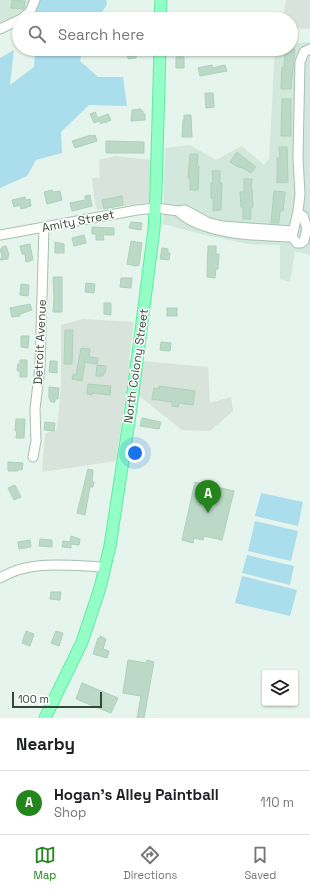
<!DOCTYPE html>
<html lang="en">
<head>
<meta charset="utf-8">
<style>
	:root { --surface:#fff; --page:#f6f6f6; --text:#202124; --muted:#757577; --line:#e0e0e0; --accent:#23851b }
	body { margin:0; font-family:"Space Grotesk",sans-serif; background:var(--page); color:var(--text) }
	.controls { position:absolute; right:12px; bottom:12px; display:grid; overflow:hidden; border-radius:4px; box-shadow:0 1px 3px #0004 }
	.controls button { width:36px; height:36px; display:grid; place-items:center; padding:0; border:0; border-bottom:1px solid var(--line); background:var(--surface); color:var(--text); font:20px sans-serif }
	.scale { position:absolute; left:12px; bottom:10px; width:90px; box-sizing:border-box; padding-left:4px; border:2px solid #34473b; border-top:0; font-size:11px; line-height:14px; white-space:nowrap; color:#34473b; -webkit-text-stroke:3px #fff; paint-order:stroke }
	.you { position:absolute; left:135px; top:453px; width:14px; height:14px; margin:-10px; border:3px solid #fff; border-radius:50%; background:#1a73e8; box-shadow:0 0 0 6px #1a73e833 }
	.badge { display:grid; place-items:center; width:26px; height:26px; border-radius:50%; background:var(--accent); color:#fff; font-size:13px; font-weight:700 }
	.pin { position:absolute; translate:-50% -33px; filter:drop-shadow(0 1px 2px #0008) }
	.pin::after { content:''; position:absolute; top:21px; width:14px; height:12px; background:inherit; clip-path:polygon(0 0,100% 0,50% 100%) }
	.list { margin:0; padding:0; list-style:none }
	h2 { display:flex; justify-content:space-between; align-items:center; height:52px; margin:0; padding:0 16px; font-size:17px }
	h2 small { font-size:13px; font-weight:400; color:var(--muted) }
	.list li { display:grid; grid-template-columns:26px 1fr auto; gap:12px; align-items:center; box-sizing:border-box; height:64px; padding:0 16px; border-top:1px solid var(--line) }
	.list b { display:block; font-size:15px; white-space:nowrap }
	.list p { margin:0; font-size:13px; white-space:nowrap; color:var(--muted) }
	.list em { font-size:13px; font-style:normal; color:var(--muted) }
	.icon { flex:none; width:22px; height:22px; fill:none; stroke:currentColor; stroke-width:2; stroke-linecap:round; stroke-linejoin:round }
	.map { position:relative; flex:none; width:310px; height:718px; overflow:hidden }
	.search { position:absolute; background:var(--surface); box-shadow:0 1px 3px #0004; left:12px; right:12px; top:12px; height:44px; display:flex; align-items:center; gap:10px; box-sizing:border-box; padding:0 14px; border-radius:22px; color:var(--muted); font-size:15px }
	.sheet { height:116px; background:var(--surface) }
	nav { display:flex; justify-content:space-around; align-items:center; box-sizing:border-box; height:56px; border-top:1px solid var(--line); background:var(--surface); font-size:11px; color:var(--muted) }
	nav a { display:grid; justify-items:center; gap:2px }
	nav .on { color:var(--accent) }
	.map>svg:first-child { display:block }
	.residential { fill:#d2e8dc }
	.industrial { fill:#d7e3db }
	.green { fill:#aadeec }
	.building { fill:#bcd9c7; stroke:#acd2ba }
	.lines { fill:none; stroke-linecap:round; stroke-linejoin:round }
	.minor-casing { stroke:#a7c0b1; stroke-width:11 }
	.major-casing { stroke:#59ee9d; stroke-width:13 }
	.minor { stroke:#fff; stroke-width:9 }
	.major { stroke:#93ffc6; stroke-width:11 }
	.labels { text-anchor:middle; dominant-baseline:central; stroke-width:3; stroke-linejoin:round; paint-order:stroke }
	.street-label { font-size:12px; fill:#34473b; stroke:#fff }
</style>
</head>
<body>
<div class="map">
<svg width="310" height="718" viewBox="0 0 310 718">
	<rect width="100%" height="100%" fill="#e5f4ec"/>
	<path class="residential" d="M0,0H30L28,7L22,16L0,25Z
		M310,42V255L295,251L290,282L280,279V245L248,244L205,235L163,224L165,148L190,145L216,160L242,146L264,165L269,159L275,49H291V44Z"/>
	<path class="industrial" d="M286,0H310V29L291,28V19H283Z
		M115,156L151,160V202L97,210L94,197L92,178H100L99,160Z
		M83,319L134,322L129,360L208,367L210,403L231,397L233,411L210,431L182,430L138,395L126,393L116,461L42,472L45,434L57,429L61,386V325Z"/>
	<path class="green" d="M39,0H106L107,4L98,19H26Z
		M35,49H83L80,61L98,77H123L127,106L89,105L61,132L62,153L36,160L27,176L0,188V58L14,50L10,85L34,67Z
		M261,493L303,502L298,526L255,516Z
		M255,521L298,531L291,561L248,551Z
		M247,555L294,566L290,585L242,573Z
		M242,576L297,590L290,616L235,603Z"/>
	<path class="building" d="M12,0L25,1L24,9L11,8Z
		M127,49H137L136,58L128,59Z
		M285,49H295L291,89H281L282,67L284,68Z
		M176,57H184V68H176Z
		M212,65V68L225,65L227,71L200,76L198,68Z
		M205,93H213L214,107L206,108Z
		M282,99H291V136H281Z
		M141,109V111H143V114H145V120L131,121L132,110Z
		M95,112L98,118L108,114L111,120L105,123L104,122L101,124L100,121L94,123L90,114Z
		M184,115H191L192,137H182L183,120H184Z
		M91,135L92,136L95,135L97,141L75,148L72,141Z
		M106,141L144,142V153H106Z
		M279,147H287L288,182L277,183V158H280Z
		M237,152L256,167L251,173L241,167L240,168L230,162Z
		M190,154H198L197,167L199,166L198,190H190V178H188Z
		M212,171H220V183H222L221,210L213,211V198H211V183H213Z
		M244,179H252L251,188L252,189L253,207H251V219H243V207H241L240,192H244Z
		M52,190L53,192L60,191L62,200L47,204L44,192Z
		M274,191L285,192L283,211H280L279,223H271Z
		M90,195L92,206L72,211L70,203L85,200V196Z
		M122,196L123,205L104,209L102,200Z
		M25,197L26,200L30,199L31,206L21,209L20,205L14,207L12,200Z
		M131,222L142,223L141,230L129,228Z
		M92,227L114,228V235H103L104,240H96V234H92Z
		M84,235L86,243L74,246L72,238Z
		M131,241L142,243L139,265L136,266L127,264Z
		M55,242L64,244V253H55Z
		M30,244L33,260L26,262L25,254H22L20,246Z
		M6,246L9,255L8,256V259L0,260L2,256L0,249H2V247Z
		M208,246H216V254H219L218,269H216L215,278L207,277Z
		M162,248L168,249V253H170L169,260L160,259Z
		M53,277H62V312H53L54,299Z
		M121,278H132L131,288L120,287Z
		M86,283L95,284L94,293L85,292Z
		M21,284L29,285L28,296L20,295Z
		M104,303H111V315L104,314Z
		M30,304L32,310L20,314V316L12,317L10,308Z
		M167,308H177V316H167Z
		M65,330H73L72,364H64Z
		M21,336H29L28,348L21,347Z
		M161,342L171,343L170,351L160,350Z
		M81,348L90,349L89,357L98,358L97,364L85,362L82,381L72,379L73,374L76,375Z
		M20,360H27V377H20V371H17L18,364H20Z
		M50,361H57V373L49,372Z
		M97,365L106,366L105,373H103V376H96Z
		M88,384L111,386L110,395L92,393V395L87,394Z
		M159,386L195,391L193,405L179,403L178,407L172,406V402L152,399L154,388L159,389Z
		M49,387L59,388L58,399H55V402H51L49,398Z
		M142,418L161,422L159,429L140,426Z
		M16,419H25L24,438H16L17,431H15Z
		M45,422L55,423L54,431L44,430Z
		M8,462L23,463L22,470L18,469V471H8Z
		M88,469L93,470L92,482H94L93,487H90L85,515L77,513Z
		M195,482L234,491L222,540L204,536L203,540L194,538L193,543L182,540Z
		M15,485L21,497L14,500L8,488Z
		M71,536L80,539L79,545L71,544V548L62,547L63,541L70,542Z
		M40,539L52,540V547L39,546Z
		M30,540L31,547L19,549L18,542Z
		M51,592H61L60,600L50,599Z
		M26,631L34,634L30,646L22,643Z
		M56,631L63,633L59,646L51,643Z
		M100,636L106,639L103,649L109,651L107,658L93,654L98,638L100,639Z
		M128,660L146,663L147,660L154,662L144,718H137L141,696L123,693Z
		M82,683L118,698L111,713L76,699Z"/>
	<g class="lines">
		<defs>
			<path id="minor" d="M21,19L30,12L35,0
				M0,29L19,20
				M298,213L303,216L307,228L304,241L301,243H297L292,237L298,211L300,194L298,158L300,62L304,52L310,49
				M0,235L137,210L156,208L178,211
				M292,237C260,236 201,235 178,211L185,210L207,222L222,226L293,231
				M33,457L36,441L35,409L40,367L44,227
				M0,578C31,559 70,566 105,567"/>
			<path id="major" d="M160,19L161,0
				M45,718L82,642L100,588L110,546L131,408L154,229L156,191L160,49"/>
		</defs>
		<use href="#minor" class="minor-casing"/>
		<use href="#major" class="major-casing"/>
		<use href="#minor" class="minor"/>
		<use href="#major" class="major"/>
	</g>
	<g class="labels">
		<g class="street-label">
			<text transform="translate(78 221) rotate(-11)">Amity Street</text>
			<text transform="translate(40 342) rotate(-87)">Detroit Avenue</text>
			<text transform="translate(136 366) rotate(-82)">North Colony Street</text>
		</g>
	</g>
</svg>
<div class="controls">
<button><svg class="icon" aria-label="layers" viewBox="0 0 24 24"><path d="M12 4l9 5-9 5-9-5zM3 14l9 5 9-5"/></svg></button>
</div>
<div class="scale">100 m</div>
<div class="you"></div>
<div class="pin badge" style="left:208px;top:513px">A</div>
<div class="search"><svg class="icon" aria-label="search" viewBox="0 0 24 24"><circle cx="10" cy="10" r="6"/><path d="M15 15l6 6"/></svg>Search here</div>
</div>
<section class="sheet">
<h2>Nearby<small></small></h2>
<ul class="list">
<li><span class="badge">A</span><div><b>Hogan's Alley Paintball</b><p>Shop</p></div><em>110 m</em></li>
</ul>
</section>
<nav>
<a class="on"><svg class="icon" aria-label="map" viewBox="0 0 24 24"><path d="M3 6l6-2 6 2 6-2v14l-6 2-6-2-6 2zM9 4v14M15 6v14"/></svg>Map</a>
<a><svg class="icon" aria-label="directions" viewBox="0 0 24 24"><path d="M12 3l9 9-9 9-9-9zM9 14v-3h6M13 9l2 2-2 2"/></svg>Directions</a>
<a><svg class="icon" aria-label="saved" viewBox="0 0 24 24"><path d="M7 4h10v16l-5-4-5 4z"/></svg>Saved</a>
</nav>
</body>
</html>
